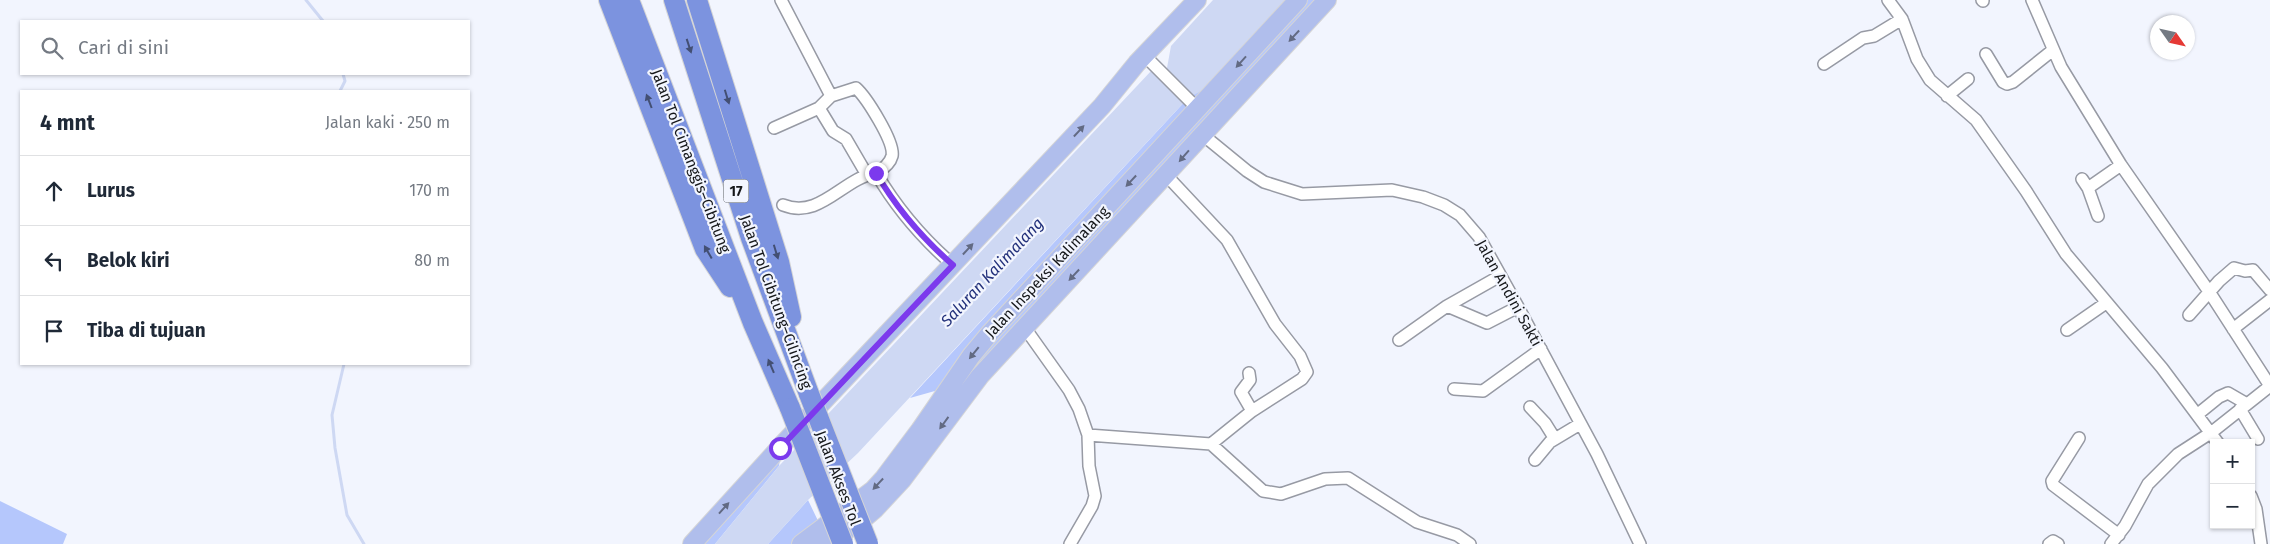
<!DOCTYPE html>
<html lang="id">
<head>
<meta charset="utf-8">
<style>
	:root { --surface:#fff; --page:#f6f6f7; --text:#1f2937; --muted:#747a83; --line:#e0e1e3 }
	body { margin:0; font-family:"Fira Sans",sans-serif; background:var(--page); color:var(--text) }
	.controls { position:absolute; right:15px; bottom:15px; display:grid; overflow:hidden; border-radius:0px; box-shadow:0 1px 4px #0004 }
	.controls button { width:45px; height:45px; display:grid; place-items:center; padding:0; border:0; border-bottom:1px solid var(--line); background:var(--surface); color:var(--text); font:25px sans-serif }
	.compass { position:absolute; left:2150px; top:15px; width:45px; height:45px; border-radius:50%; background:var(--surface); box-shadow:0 1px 4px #0004; rotate:124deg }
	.stop { position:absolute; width:15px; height:15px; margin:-11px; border:4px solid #7c3aed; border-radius:50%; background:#fff }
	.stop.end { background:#7c3aed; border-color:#fff; box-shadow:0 1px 5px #0008 }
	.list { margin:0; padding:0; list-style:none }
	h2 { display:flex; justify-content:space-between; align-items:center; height:65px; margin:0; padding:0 20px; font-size:21px }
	h2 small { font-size:16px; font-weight:400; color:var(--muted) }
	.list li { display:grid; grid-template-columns:32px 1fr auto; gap:15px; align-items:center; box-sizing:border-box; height:70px; padding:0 20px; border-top:1px solid var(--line) }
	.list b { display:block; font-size:19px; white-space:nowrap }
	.list em { font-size:16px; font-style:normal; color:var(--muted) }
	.icon { flex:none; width:28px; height:28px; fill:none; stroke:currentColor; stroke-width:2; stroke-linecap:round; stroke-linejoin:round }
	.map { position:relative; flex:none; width:2270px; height:544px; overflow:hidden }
	.search { position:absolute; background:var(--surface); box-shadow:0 1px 4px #0004; left:20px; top:20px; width:450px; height:55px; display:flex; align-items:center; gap:12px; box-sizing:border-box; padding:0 18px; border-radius:0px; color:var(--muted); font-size:19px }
	.panel { position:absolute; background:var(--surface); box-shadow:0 1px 4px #0004; left:20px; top:90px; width:450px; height:275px; border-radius:0px }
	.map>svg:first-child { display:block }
	.green { fill:#b5c7fc }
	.water { fill:#ced8f3 }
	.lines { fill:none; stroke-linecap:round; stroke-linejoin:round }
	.stream { stroke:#ced8f3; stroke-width:3 }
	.street-casing { stroke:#979aa4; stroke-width:14 }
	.primary-casing { stroke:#d5d5d6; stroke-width:20 }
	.highway-casing { stroke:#d5d5d6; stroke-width:22 }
	.street { stroke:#fff; stroke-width:11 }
	.primary { stroke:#b0beec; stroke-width:18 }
	.highway { stroke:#7c93df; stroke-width:20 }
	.highway-bridge-casing { stroke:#d5d5d6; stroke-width:22; stroke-linecap:butt }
	.highway-bridge { stroke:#7c93df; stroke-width:20 }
	.oneway { fill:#626a83 }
	.oneway2 { fill:#434f73 }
	.route { stroke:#7c3aed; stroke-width:6 }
	.labels { text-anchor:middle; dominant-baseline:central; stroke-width:4.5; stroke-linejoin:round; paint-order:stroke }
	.shield { fill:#f2f5fe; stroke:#575a5e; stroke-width:1 }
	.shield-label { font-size:14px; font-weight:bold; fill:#15171a }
	.street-label { font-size:15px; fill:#15171a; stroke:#f2f5fe }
	.water-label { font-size:16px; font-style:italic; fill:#24327c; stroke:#f2f5fe }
</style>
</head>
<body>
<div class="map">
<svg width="2270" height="544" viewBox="0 0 2270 544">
	<rect width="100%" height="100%" fill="#f2f5fe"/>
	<path class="green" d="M1286,0H1327L963,396L949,387L910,398L1188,98Z
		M782,445L779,466L715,544H692Z
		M808,500L821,527L801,544H768Z
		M0,501L67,534L63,544H0Z"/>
	<path class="water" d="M1213,0H1286L1205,89L1188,98L858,453L808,500L768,544H715L779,466L1152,70L1160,76L1167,68L1171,46Z"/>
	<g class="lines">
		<path class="stream" d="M306,0L323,21
			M340,91L345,81L343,74
			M344,364L332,415L335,448L347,515L364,544"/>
		<defs>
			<path id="street" d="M781,0L831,96
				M1888,0L1902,19L1917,59L1930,80L1976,120L2026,191L2066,254L2162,368L2218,443
				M1982,0L1983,1
				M2032,0L2061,67L2121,165L2210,293L2270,386L2212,432L2178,454L2148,484L2125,526L2111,544
				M1986,54L2003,82L2007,84L2013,82L2053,50
				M1144,55L1198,109
				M1824,64L1863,38L1874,36L1902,19
				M1947,96L1968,79
				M819,108L833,131L846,139L867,175
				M774,128L819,108L831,96L856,88C866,97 895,142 892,156C890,164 883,169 876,173
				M1203,135L1247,171L1264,182L1302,194L1392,190L1423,197L1444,205L1460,215L1479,237L1518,307L1597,454L1640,544
				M1167,176L1227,240L1275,324L1300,356L1307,372L1302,379L1252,411L1211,444
				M2082,179L2088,188L2121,165
				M2088,188L2098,216
				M783,205C820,220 843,178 876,173C897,209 922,238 953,265
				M1447,306L1487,323L1518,307
				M2189,315L2219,281L2234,268L2245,271L2253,270L2270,290
				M1025,328L1069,390L1079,409L1088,435L1089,466L1095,496L1092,506L1070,544
				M2233,329L2270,300
				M2067,330L2106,303
				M1399,340L1447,306L1500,276
				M1249,373L1250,380L1241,392L1252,411
				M1454,389L1483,391L1541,349
				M1530,407L1545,423L1555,439
				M2240,409L2258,439
				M2198,414L2219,397L2228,393L2247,404
				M1088,435L1211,444L1263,491L1281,494L1325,479L1348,478L1417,522L1457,535L1470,544
				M2079,438L2052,481L2053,485L2119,535
				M1535,460L1550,442L1580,424
				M2251,496L2256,509L2261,544
				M2049,544L2053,541L2058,544"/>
			<path id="primary" d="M856,525L875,509L902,480L980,376L1327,0
				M692,544L782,445L1102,106L1137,63L1197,0
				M801,544L873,490L884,478L920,430L971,356L991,332L1298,0
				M825,544L845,532"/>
			<path id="highway" d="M609,0L705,249L730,287
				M629,0L753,323L790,408
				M674,0L751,238L809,394
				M697,0L779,262L791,317"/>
		</defs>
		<use href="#street" class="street-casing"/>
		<use href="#primary" class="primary-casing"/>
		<use href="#highway" class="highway-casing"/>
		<use href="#street" class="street"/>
		<use href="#primary" class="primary"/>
		<use href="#highway" class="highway"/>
		<defs>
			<path id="highway-bridge" d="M809,394L868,544
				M790,408L843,544"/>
		</defs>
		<use href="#highway-bridge" class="highway-bridge-casing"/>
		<use href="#highway-bridge" class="highway-bridge"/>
	</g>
	<defs><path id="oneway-solid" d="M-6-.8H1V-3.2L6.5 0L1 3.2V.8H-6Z" transform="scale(1.25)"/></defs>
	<g class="oneway">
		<use href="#oneway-solid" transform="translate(1294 36) rotate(133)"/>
		<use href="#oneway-solid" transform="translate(1241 62) rotate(132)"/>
		<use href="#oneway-solid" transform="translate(1079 131) rotate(-47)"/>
		<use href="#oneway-solid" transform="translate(1184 156) rotate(131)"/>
		<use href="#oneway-solid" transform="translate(1131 181) rotate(133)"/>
		<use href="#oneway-solid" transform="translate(968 249) rotate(-47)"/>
		<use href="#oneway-solid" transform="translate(1074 275) rotate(133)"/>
		<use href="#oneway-solid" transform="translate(974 353) rotate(129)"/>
		<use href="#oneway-solid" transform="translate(944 423) rotate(126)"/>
		<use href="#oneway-solid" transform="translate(878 484) rotate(133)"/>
		<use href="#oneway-solid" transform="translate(724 508) rotate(-48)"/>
	</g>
	<g class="oneway2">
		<use href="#oneway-solid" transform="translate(689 46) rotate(72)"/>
		<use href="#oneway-solid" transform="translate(727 97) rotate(73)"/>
		<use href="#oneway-solid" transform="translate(649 101) rotate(-111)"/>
		<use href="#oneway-solid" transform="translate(708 252) rotate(-120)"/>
		<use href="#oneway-solid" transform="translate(776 252) rotate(73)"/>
		<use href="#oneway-solid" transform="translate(771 366) rotate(-113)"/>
	</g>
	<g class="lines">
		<path class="route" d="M780,448L953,265C922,238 897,209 876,173"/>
	</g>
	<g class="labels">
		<rect class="shield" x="723.5" y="179.5" width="25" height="23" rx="4"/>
		<g class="shield-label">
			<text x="736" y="191">17</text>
		</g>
		<g class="street-label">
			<text transform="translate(691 161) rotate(69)">Jalan Tol Cimanggis–Cibitung</text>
			<text transform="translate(1047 272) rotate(-47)">Jalan Inspeksi Kalimalang</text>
			<text transform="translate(1509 293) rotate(61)">Jalan Andini Sakti</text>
			<text transform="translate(776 302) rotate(70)">Jalan Tol Cibitung–Cilincing</text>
			<text transform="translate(838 478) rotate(69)">Jalan Akses Tol</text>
		</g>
		<g class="water-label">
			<text transform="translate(992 272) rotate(-47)">Saluran Kalimalang</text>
		</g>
	</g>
</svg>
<div class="controls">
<button>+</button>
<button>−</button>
</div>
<svg class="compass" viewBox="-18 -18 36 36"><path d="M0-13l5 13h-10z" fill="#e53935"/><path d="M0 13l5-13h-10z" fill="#747a83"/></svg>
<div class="stop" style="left:780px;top:448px"></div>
<div class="stop end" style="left:876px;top:173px"></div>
<div class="search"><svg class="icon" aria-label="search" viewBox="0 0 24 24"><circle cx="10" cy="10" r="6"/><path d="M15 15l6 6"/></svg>Cari di sini</div>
<section class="panel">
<h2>4 mnt<small>Jalan kaki · 250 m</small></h2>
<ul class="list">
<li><svg class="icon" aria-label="ahead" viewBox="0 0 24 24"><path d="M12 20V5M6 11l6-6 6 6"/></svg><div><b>Lurus</b></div><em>170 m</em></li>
<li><svg class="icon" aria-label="left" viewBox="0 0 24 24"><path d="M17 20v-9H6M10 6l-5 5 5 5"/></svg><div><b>Belok kiri</b></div><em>80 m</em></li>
<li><svg class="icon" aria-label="arrive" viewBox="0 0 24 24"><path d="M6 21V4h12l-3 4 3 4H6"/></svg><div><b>Tiba di tujuan</b></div></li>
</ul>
</section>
</div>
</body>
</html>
